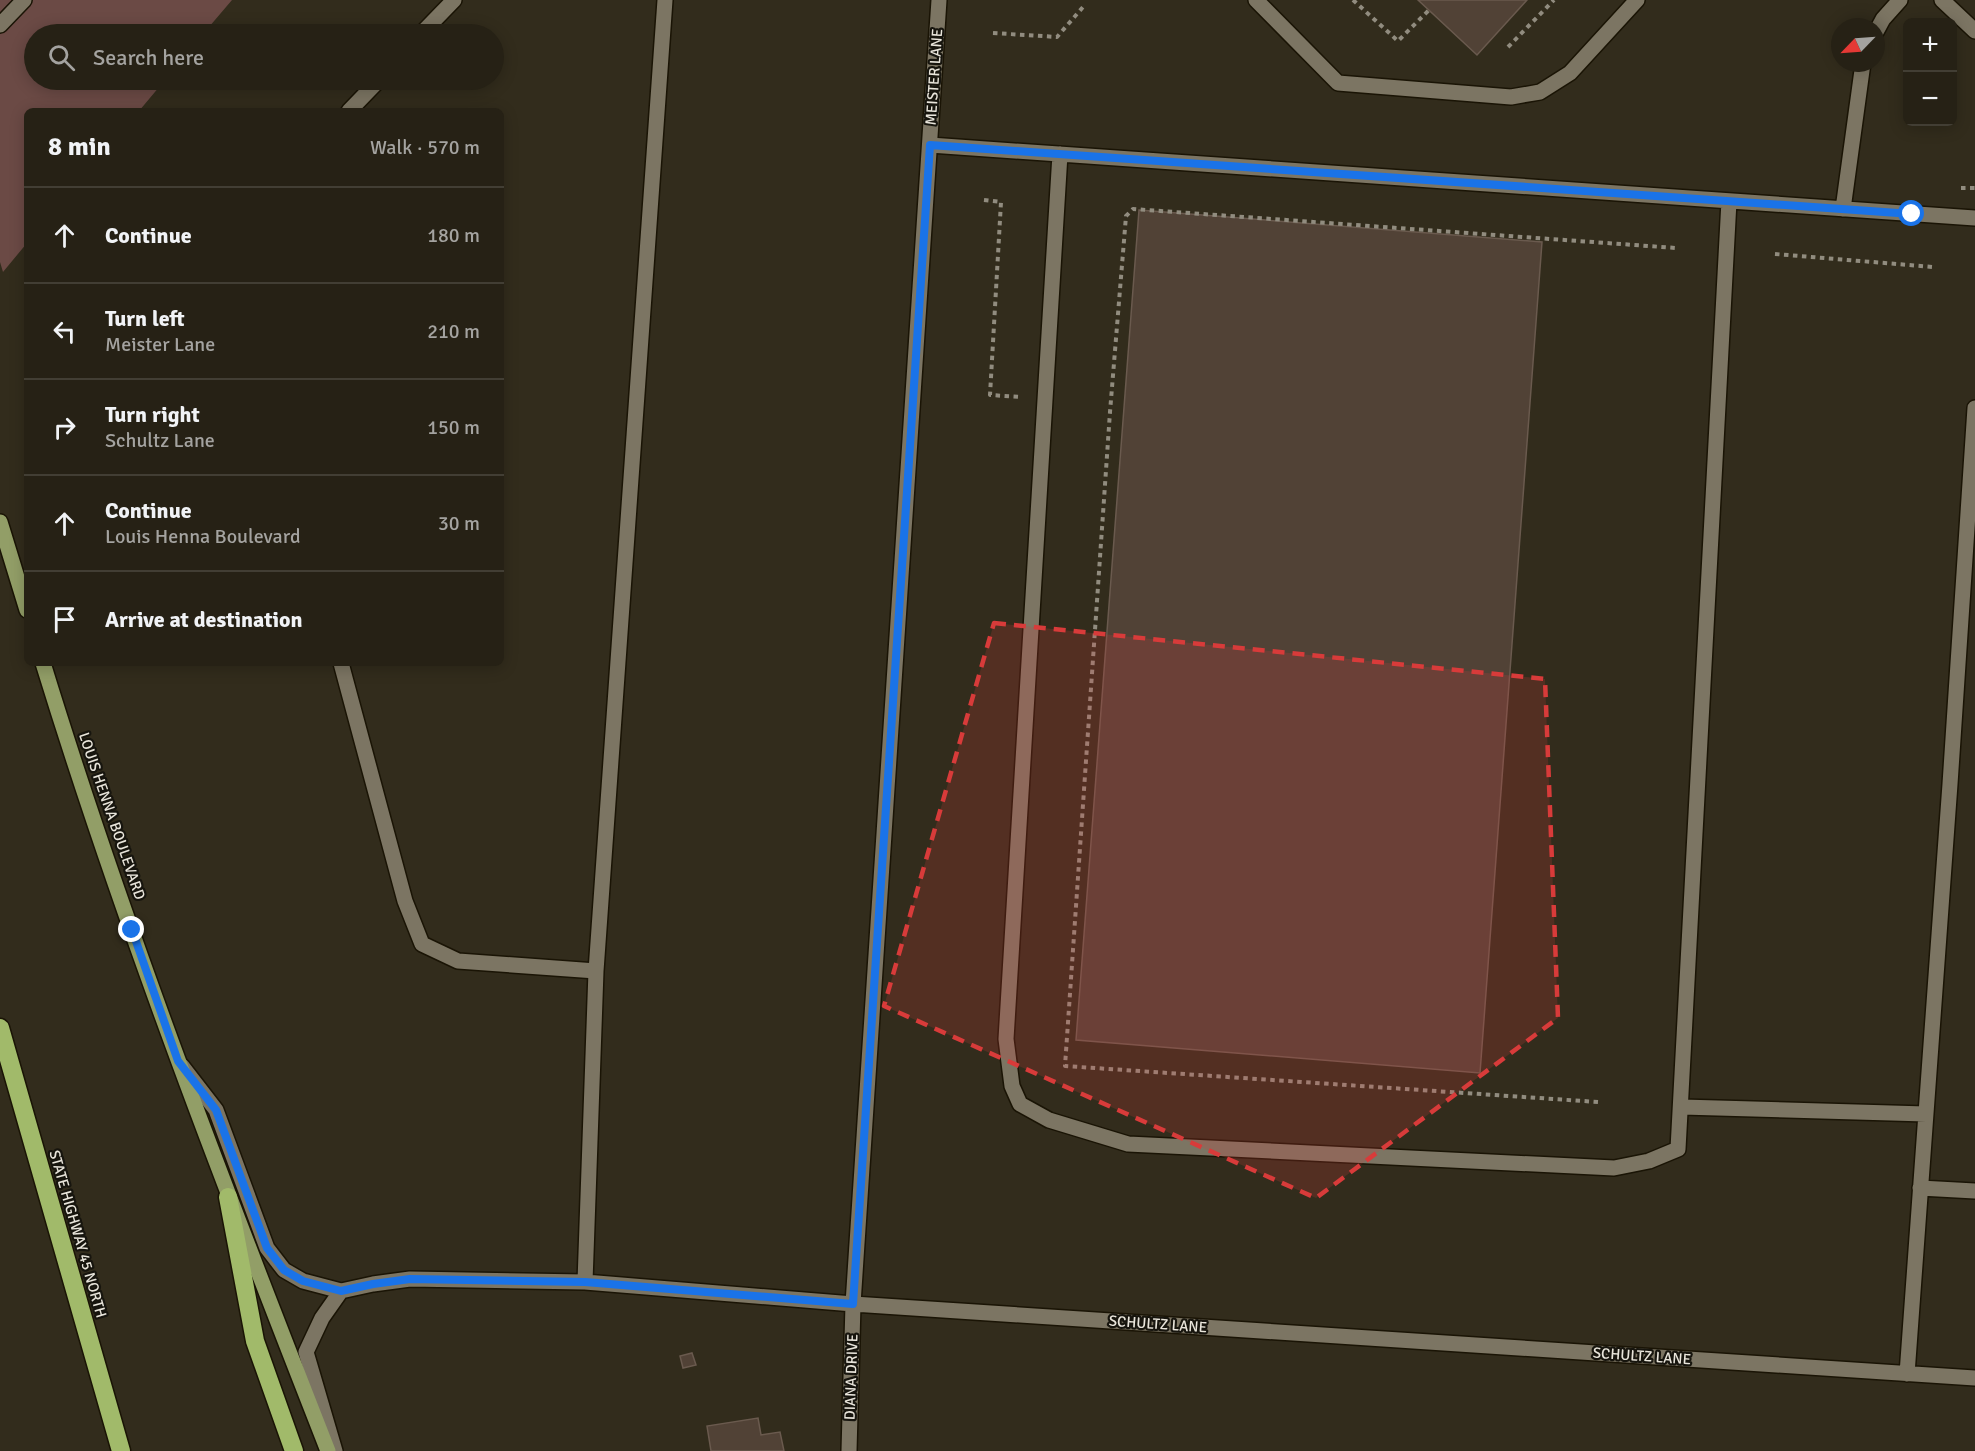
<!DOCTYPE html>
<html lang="en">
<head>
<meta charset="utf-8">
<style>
	:root { --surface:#262115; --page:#322e22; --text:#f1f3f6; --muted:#a4a3a0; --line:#423e34 }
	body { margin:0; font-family:Signika,sans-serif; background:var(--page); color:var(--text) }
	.controls { position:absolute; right:18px; top:18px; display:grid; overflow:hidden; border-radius:9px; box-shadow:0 3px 15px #0003 }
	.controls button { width:54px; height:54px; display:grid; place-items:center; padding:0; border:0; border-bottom:2px solid var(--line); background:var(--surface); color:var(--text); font:30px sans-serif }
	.compass { position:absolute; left:1831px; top:18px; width:54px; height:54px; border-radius:50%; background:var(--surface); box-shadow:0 3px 15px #0003; rotate:245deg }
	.stop { position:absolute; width:18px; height:18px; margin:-14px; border:4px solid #1a73e8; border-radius:50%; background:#fff }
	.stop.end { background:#1a73e8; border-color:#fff; box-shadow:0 2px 6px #0008 }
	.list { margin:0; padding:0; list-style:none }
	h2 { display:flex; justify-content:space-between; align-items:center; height:78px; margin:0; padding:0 24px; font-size:26px }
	h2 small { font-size:20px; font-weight:400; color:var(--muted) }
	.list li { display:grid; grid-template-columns:39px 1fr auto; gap:18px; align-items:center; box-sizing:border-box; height:96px; padding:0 24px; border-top:2px solid var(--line) }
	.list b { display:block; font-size:22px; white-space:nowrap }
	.list p { margin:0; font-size:20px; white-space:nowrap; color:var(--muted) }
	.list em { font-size:20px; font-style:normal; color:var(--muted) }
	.icon { flex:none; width:33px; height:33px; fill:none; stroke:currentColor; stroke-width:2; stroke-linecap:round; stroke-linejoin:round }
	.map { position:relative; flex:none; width:1975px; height:1451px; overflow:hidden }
	.search { position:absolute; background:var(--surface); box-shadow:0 3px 15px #0003; left:24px; top:24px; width:480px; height:66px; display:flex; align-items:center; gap:15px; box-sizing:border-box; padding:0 21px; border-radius:33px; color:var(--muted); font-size:22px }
	.panel { position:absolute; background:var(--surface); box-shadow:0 3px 15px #0003; left:24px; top:108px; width:480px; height:558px; border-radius:9px }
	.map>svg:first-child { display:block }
	.green { fill:#6b4a45 }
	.building { fill:#514236; stroke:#6a5a4e; stroke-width:1.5 }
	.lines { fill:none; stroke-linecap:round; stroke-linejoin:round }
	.minor-casing { stroke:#1a1405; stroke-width:18 }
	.major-casing { stroke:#1a1405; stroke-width:18 }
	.highway-casing { stroke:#1a1405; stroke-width:21 }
	.path { stroke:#918c7f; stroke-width:4; stroke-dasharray:4.5 4.5; stroke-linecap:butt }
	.minor { stroke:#7c7563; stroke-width:15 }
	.major { stroke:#929e67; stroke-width:15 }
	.highway { stroke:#a1ba6a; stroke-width:18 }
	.route { stroke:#1a73e8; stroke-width:8 }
	.marked { fill:#d83b3a; fill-opacity:0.2; stroke:#d83b3a; stroke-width:4.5; stroke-dasharray:12 8; stroke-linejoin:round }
	.labels { text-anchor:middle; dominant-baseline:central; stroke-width:4.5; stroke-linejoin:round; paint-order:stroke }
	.street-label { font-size:15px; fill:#e9e5db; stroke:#17150e }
</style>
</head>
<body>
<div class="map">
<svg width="1975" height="1451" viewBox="0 0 1975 1451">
	<rect width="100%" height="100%" fill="#322c1c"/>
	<path class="green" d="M0,0H232L203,34H34V80H165L139,111H27V243L3,272L0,262Z"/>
	<path class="building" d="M1418,0H1527L1477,55Z
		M1139,210L1542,242L1480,1073L1076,1040Z
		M692,1353L696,1365L683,1368L680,1356Z
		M758,1418L761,1435L780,1432L784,1451H711L707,1426Z"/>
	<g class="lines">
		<defs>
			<path id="minor" d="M1256,0L1338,83L1511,97L1540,92L1570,73L1637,0
				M1942,0L1975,31
				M0,25L24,0
				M1876,32L1883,19L1900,0
				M421,34L454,0
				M349,111L379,80
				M930,145L1975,218
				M1060,154L1006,1039L1012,1086L1020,1104L1049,1120L1128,1144L1614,1168L1649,1161L1678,1149L1729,201
				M1843,209L1863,63
				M341,663L405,901L422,944L458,961L596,971
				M182,1066L216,1110L267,1248L284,1270L303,1281L341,1291L373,1284L410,1279L585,1282L853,1304L1975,1378
				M1682,1107L1926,1114
				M1920,1188L1975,1191
				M585,1282L596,971L665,0
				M1907,1374L1950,784L1975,408
				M335,1451L306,1352L322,1318L341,1291
				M849,1451L853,1304L939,0"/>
			<path id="major" d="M0,522L27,610
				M43,663C125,930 226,1191 328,1451"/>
			<path id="highway" d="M0,1028L121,1451
				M228,1197L255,1341L294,1451"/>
		</defs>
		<use href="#minor" class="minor-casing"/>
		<use href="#major" class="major-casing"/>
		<use href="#highway" class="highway-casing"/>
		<path class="path" d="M1353,0L1398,41L1429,10
			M993,33L1057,37L1083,7
			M1508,47L1554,0
			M1961,188H1975
			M984,200L1001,202L990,395L1021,397
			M1775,254L1933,267
			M1598,1102L1065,1066L1110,412L1126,216L1133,209L1676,248"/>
		<use href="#minor" class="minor"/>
		<use href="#major" class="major"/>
		<use href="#highway" class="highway"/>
	</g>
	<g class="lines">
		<path class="route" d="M132,930L178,1061L216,1110L267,1248L284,1270L303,1281L341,1291L373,1284L410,1279L585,1282L853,1304L930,145L1912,214"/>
	</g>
	<path class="marked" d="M994,623L1545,679L1558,1018L1316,1198L884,1006Z"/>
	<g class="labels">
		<g class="street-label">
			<text transform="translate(934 77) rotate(-86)">MEISTER LANE</text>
			<text transform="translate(112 816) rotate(71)">LOUIS HENNA BOULEVARD</text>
			<text transform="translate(78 1234) rotate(74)">STATE HIGHWAY 45 NORTH</text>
			<text transform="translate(1158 1324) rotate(4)">SCHULTZ LANE</text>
			<text transform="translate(1642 1356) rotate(4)">SCHULTZ LANE</text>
			<text transform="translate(851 1377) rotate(-88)">DIANA DRIVE</text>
		</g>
	</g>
</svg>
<div class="controls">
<button>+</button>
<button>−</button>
</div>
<svg class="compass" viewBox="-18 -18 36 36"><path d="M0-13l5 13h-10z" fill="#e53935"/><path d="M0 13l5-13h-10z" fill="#a4a3a0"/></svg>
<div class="stop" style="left:1912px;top:214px"></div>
<div class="stop end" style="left:132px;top:930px"></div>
<div class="search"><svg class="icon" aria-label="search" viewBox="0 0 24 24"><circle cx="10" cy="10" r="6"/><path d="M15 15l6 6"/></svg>Search here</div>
<section class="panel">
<h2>8 min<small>Walk · 570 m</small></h2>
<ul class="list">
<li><svg class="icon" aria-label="ahead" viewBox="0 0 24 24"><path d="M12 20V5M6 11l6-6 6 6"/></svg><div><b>Continue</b></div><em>180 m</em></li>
<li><svg class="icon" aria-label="left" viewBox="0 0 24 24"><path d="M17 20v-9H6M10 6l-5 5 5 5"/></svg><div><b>Turn left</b><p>Meister Lane</p></div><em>210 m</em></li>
<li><svg class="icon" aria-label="right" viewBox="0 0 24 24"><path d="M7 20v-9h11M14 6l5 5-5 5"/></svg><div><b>Turn right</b><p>Schultz Lane</p></div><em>150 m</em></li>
<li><svg class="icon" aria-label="ahead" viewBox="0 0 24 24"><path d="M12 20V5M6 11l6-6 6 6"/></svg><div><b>Continue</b><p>Louis Henna Boulevard</p></div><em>30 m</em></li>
<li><svg class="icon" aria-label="arrive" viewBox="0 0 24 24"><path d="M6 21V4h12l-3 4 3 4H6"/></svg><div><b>Arrive at destination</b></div></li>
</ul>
</section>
</div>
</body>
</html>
